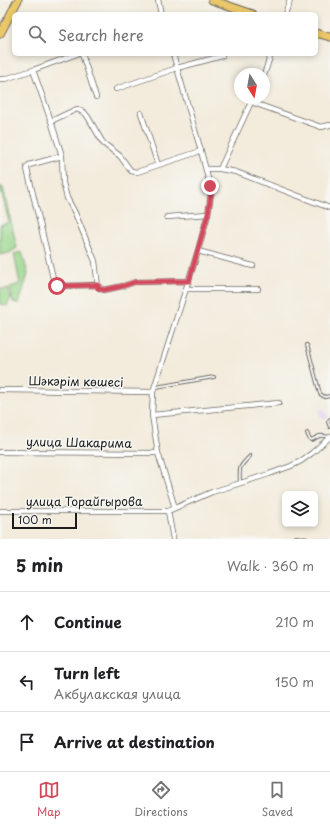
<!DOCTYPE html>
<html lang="en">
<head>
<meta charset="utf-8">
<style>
	:root { --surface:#fff; --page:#f6f6f6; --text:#202124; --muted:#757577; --line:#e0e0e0; --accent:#d1495b }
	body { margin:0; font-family:"Playpen Sans",sans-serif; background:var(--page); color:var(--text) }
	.controls { position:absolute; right:12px; bottom:12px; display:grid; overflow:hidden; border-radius:6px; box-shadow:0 2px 6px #0003 }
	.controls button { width:36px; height:36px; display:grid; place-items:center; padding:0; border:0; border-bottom:1px solid var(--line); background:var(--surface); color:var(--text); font:20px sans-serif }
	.compass { position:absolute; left:234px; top:68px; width:36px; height:36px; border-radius:50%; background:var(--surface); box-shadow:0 2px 6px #0003; rotate:169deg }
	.scale { position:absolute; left:12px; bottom:10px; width:65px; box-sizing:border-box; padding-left:4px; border:2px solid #1c1c1c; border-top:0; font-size:11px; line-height:14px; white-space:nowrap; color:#1c1c1c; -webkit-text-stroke:3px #f6f6f2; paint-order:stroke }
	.stop { position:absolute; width:12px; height:12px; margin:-9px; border:3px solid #d1495b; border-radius:50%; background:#fff }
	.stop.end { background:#d1495b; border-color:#fff; box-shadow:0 1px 4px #0008 }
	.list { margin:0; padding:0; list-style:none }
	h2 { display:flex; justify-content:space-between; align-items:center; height:52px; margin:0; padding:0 16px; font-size:17px }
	h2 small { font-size:13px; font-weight:400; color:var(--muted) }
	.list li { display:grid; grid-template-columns:26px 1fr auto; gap:12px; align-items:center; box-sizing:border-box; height:60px; padding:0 16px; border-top:1px solid var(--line) }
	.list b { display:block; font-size:15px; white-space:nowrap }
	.list p { margin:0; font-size:13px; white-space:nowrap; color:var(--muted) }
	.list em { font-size:13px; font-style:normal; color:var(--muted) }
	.icon { flex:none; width:22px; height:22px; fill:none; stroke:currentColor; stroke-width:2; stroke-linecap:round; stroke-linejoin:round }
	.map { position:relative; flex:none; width:330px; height:539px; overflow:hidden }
	.search { position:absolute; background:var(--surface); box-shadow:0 2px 6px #0003; left:12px; right:12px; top:12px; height:44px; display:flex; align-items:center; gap:10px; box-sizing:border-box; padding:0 14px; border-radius:6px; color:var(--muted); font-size:15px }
	.sheet { height:232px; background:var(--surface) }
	nav { display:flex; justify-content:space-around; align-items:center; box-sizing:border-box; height:56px; border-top:1px solid var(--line); background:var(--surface); font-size:11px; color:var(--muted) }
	nav a { display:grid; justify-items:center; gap:2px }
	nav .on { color:var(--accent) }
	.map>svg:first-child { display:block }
	.built { fill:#e3d3f2 }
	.green { fill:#99d68b; stroke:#5a7954 }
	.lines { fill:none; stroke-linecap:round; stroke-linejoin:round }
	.service-casing { stroke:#67645f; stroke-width:4 }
	.minor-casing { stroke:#67645f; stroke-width:6 }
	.primary-casing { stroke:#67645f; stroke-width:9 }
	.service { stroke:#fff; stroke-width:2 }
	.minor { stroke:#fff; stroke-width:4.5 }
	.primary { stroke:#eac769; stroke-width:7 }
	.route { stroke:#d1495b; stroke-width:5 }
	.labels { text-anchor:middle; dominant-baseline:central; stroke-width:3; stroke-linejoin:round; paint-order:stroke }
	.street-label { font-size:12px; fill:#1c1c1c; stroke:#f6f6f2 }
</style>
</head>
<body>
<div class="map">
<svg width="330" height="539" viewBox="0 0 330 539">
	<rect width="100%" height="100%" fill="#f6f6f2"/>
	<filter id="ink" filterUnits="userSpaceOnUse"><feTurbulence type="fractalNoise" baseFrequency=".025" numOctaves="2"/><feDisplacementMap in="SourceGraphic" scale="8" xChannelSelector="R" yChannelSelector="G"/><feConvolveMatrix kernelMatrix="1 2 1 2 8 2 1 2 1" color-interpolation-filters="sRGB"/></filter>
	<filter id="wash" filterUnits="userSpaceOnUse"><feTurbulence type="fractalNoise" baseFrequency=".012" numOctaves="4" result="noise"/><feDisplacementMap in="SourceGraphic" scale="16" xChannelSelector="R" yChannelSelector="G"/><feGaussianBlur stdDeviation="0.9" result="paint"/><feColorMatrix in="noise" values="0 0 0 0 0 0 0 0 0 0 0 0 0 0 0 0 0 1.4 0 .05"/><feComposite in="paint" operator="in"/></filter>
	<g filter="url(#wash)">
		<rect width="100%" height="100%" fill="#f3ebdb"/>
		<path class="built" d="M324,408L328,417L322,420L318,411Z"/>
		<path class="green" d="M0,186L3,188L17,248L9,253L0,255V225L9,222Z
			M22,252L28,274L19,304L13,302L10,287L20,284L14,254Z
			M0,288L4,289L8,288L11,298L7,306L0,304Z"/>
	</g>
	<g filter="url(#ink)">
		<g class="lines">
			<defs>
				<path id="service" d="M307,345L320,394L325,397L330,396
					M156,387L214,377
					M330,419L328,422L330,427
					M307,433L309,438L311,440C319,437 319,434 328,437
					M240,482C239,467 239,467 250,456
					M296,537L307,539"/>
				<path id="minor" d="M158,0L161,14
					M285,14L290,0
					M82,54L96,97
					M173,54L201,151L210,186L211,194L208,214L198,251L153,392L152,415L158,453L175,508
					M33,70L51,121L62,156L63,183L67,198L75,213L92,254L95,261L98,287L104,290L123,286L135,282L189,281
					M264,75L271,54
					M0,79H5L33,70L77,54
					M116,89L177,68L222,56
					M251,102L321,127L330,125
					M141,113L158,165
					M51,121L77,109L85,113L88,117L103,143L120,156L131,171L137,172L201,151
					M62,156L29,165L27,167V169L54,282L55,285L57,286L98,285
					M206,169H220L236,172L330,208
					M220,169L253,98
					M167,217L208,214
					M198,251L253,266
					M186,289H258
					M0,390L153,392
					M152,415L279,403
					M0,452L158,453
					M0,511H168L212,492L269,474L291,466L301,461L312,453L330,437
					M168,511L173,539"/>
				<path id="primary" d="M212,0L253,14
					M316,33L330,37
					M0,34L18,0"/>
			</defs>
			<use href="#service" class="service-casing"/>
			<use href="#minor" class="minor-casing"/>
			<use href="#primary" class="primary-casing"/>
			<use href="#service" class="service"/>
			<use href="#minor" class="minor"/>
			<use href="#primary" class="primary"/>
		</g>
	</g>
	<g class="lines" filter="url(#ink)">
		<path class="route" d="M57,286L98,285V288L104,290L123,286L135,282L189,281L208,214L211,194L210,186"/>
	</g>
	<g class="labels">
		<g class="street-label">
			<text transform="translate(76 381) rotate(1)">Шәкәрім көшесі</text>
			<text transform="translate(79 442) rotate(1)">улица Шакарима</text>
			<text x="84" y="501">улица Торайгырова</text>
		</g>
	</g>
</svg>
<div class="controls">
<button><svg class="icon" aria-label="layers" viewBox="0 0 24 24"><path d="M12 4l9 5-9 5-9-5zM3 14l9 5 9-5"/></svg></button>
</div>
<svg class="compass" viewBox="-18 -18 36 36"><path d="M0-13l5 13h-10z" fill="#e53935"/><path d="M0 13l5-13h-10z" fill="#757577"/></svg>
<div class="scale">100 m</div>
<div class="stop" style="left:57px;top:286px"></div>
<div class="stop end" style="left:210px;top:186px"></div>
<div class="search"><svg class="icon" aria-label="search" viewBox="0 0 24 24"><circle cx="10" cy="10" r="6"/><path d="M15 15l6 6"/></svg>Search here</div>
</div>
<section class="sheet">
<h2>5 min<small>Walk · 360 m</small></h2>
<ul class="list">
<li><svg class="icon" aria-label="ahead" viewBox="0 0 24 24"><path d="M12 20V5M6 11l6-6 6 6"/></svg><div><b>Continue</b></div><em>210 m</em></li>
<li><svg class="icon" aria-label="left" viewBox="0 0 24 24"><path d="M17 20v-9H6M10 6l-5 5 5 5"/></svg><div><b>Turn left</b><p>Акбулакская улица</p></div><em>150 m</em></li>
<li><svg class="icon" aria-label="arrive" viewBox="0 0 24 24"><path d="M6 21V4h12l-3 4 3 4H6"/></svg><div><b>Arrive at destination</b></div></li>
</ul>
</section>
<nav>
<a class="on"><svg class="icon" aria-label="map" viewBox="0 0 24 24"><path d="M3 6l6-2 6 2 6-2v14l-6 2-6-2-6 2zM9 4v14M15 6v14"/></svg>Map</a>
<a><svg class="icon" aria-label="directions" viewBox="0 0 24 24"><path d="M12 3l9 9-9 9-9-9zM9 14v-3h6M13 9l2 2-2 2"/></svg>Directions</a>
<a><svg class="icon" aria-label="saved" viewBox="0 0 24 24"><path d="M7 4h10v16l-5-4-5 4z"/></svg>Saved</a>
</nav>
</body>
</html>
